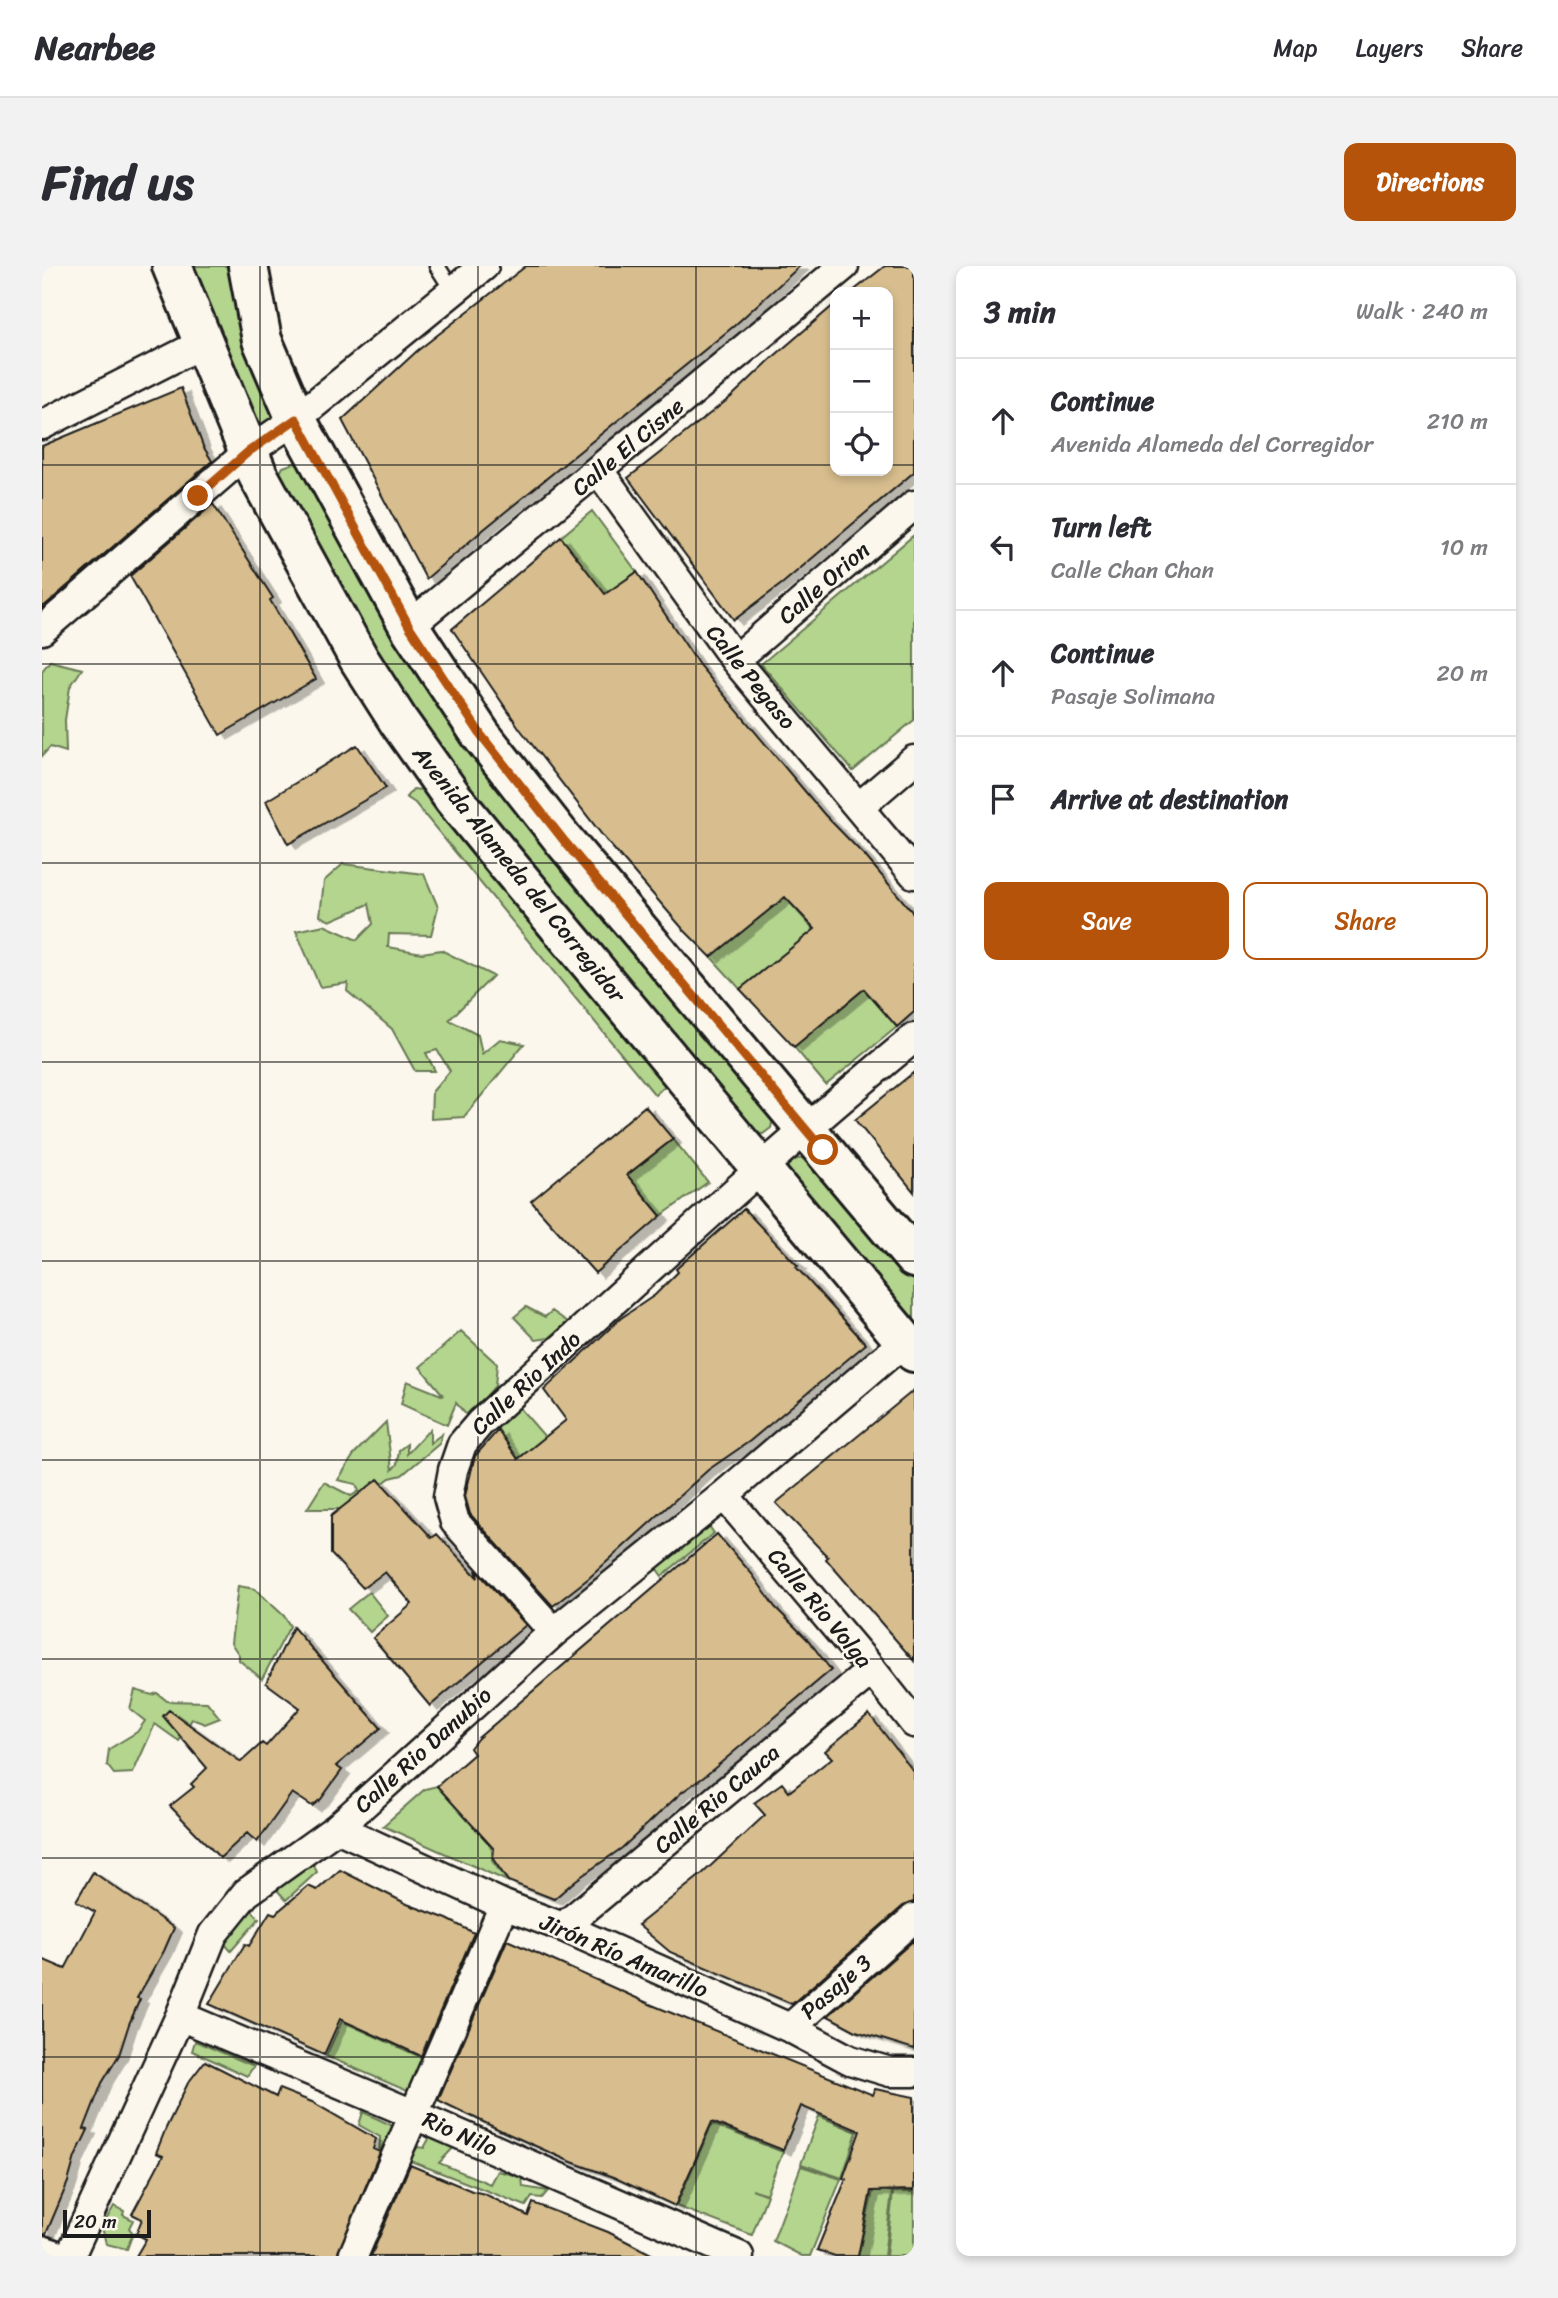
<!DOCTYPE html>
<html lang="en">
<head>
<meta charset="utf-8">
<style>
	:root { --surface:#fff; --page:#f2f2f3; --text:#2b2b33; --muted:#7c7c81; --line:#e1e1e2; --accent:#b45309 }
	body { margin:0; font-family:Sriracha,sans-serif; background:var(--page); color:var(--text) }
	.controls { position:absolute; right:21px; top:21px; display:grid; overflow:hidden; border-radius:14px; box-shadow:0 4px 10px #0003 }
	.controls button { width:63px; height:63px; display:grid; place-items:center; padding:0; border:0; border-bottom:2px solid var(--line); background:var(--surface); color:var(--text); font:35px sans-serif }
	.scale { position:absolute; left:21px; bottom:18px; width:88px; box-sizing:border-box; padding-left:7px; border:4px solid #1c1c1c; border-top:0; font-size:19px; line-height:24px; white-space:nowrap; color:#1c1c1c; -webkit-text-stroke:5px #fbf7ec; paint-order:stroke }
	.stop { position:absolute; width:21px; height:21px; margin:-16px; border:5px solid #b45309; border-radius:50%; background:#fff }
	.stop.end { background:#b45309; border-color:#fff; box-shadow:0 2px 7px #0008 }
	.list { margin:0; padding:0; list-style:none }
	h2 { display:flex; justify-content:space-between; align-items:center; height:91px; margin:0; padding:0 28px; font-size:30px }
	h2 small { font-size:23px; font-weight:400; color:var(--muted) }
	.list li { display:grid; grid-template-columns:46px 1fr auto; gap:21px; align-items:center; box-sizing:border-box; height:126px; padding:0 28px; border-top:2px solid var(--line) }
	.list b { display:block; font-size:26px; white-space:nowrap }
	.list p { margin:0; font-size:23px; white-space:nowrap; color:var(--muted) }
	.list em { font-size:23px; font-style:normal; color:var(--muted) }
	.actions { display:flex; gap:14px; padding:21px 28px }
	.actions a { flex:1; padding:16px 0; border:2px solid var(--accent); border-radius:14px; text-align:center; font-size:24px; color:var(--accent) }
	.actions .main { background:var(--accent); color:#fff }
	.icon { flex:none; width:38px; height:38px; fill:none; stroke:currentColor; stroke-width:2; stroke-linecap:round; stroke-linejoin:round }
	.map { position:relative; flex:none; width:872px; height:1990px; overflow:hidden; border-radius:14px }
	header { display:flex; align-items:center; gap:42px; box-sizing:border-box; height:98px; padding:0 35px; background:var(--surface); border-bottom:2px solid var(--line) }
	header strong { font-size:33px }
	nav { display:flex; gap:38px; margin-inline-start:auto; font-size:24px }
	.intro { display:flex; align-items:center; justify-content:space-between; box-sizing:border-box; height:168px; padding:0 42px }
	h1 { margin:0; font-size:49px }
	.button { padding:18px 32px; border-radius:14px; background:var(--accent); color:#fff; font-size:24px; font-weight:700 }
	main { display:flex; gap:42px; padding:0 42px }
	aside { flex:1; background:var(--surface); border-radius:14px; box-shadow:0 4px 10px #0003 }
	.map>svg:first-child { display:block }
	.green { fill:#b3d58e; stroke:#687855; stroke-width:2 }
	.building { fill:#d8be8e; stroke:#1c1c1c; stroke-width:2; filter:url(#shadow) }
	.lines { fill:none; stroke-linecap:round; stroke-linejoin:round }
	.lane-casing { stroke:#1c1c1c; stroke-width:19 }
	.street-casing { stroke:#1c1c1c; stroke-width:33 }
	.secondary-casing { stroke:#1c1c1c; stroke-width:44 }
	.lane { stroke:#fbf7ec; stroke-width:14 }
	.street { stroke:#fbf7ec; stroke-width:28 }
	.secondary { stroke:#fbf7ec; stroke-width:38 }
	.route { stroke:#b45309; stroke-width:9 }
	.grid { fill:none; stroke:#1c1c1c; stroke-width:2; stroke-opacity:0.55 }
	.labels { text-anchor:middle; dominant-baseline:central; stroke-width:5; stroke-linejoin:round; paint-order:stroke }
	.street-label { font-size:23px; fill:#1c1c1c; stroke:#fbf7ec }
</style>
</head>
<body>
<header>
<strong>Nearbee</strong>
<nav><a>Map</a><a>Layers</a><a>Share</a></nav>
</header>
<div class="intro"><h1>Find us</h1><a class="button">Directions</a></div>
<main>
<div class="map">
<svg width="872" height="1990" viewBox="0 0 872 1990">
	<defs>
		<filter id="shadow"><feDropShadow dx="8" dy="4.5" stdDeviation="0" flood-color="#0004"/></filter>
	</defs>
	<rect width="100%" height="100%" fill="#fbf7ec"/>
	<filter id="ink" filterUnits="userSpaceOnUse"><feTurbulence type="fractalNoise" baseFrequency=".0143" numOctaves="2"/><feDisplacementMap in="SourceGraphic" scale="14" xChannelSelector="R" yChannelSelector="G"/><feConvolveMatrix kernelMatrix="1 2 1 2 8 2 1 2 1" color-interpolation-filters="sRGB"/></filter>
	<g filter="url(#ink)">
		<path class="green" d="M146,0H192L234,150C226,157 220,160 209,155Z
			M252,197L261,202L731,853L729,862L721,868L712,867L431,537L344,410L236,210L241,201Z
			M550,245L595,306L563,328L519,271Z
			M872,269V454L811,505L719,398Z
			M8,395L40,403L28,421L23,454L24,486L8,481L0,490V405Z
			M371,523L387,525L626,817L613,829L373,537L364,531Z
			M301,598L382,608L396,641L389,669L347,668L346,681L380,687L399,684L451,710L407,754L436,769L440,788L458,773L482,778L422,851L389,853L390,826L408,805L395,784L384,787L393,805H373L350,763L305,725L306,717L278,721L254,665L282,659L315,674L331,658L327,638L288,655L278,650L282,615Z
			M743,631L772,664L698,723L669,691Z
			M822,723L855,761L784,819L752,781Z
			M631,873L666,916L619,950L585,909Z
			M766,892L773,896L872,1015V1066L744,910L746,899L755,893Z
			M484,1041L503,1051L510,1045L526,1056L507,1072L494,1074L472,1051Z
			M419,1065L455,1098L453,1120L426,1151L414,1137L405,1159L359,1138L365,1115L402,1130L378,1101Z
			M477,1141L504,1172L476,1193L455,1162L457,1156Z
			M344,1156L350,1204L355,1198L357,1184L365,1178V1188L388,1163V1177L400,1168L397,1178L360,1209L348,1212L305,1243H265L282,1216L309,1230L317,1225L314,1218L296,1214L313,1187Z
			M667,1260L672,1267L620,1310L614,1302Z
			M196,1320L213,1323L242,1350L248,1360L220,1413L197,1394V1389L189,1377Z
			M327,1326L346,1350L328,1366L306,1343Z
			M93,1424L110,1429L115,1427L125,1435L165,1436L178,1452L163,1458L150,1453L137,1475L113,1458L91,1507L72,1508L65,1499L67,1483L95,1466L103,1455L88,1443Z
			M395,1520L447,1577L450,1584V1595L465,1615L341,1560L383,1523Z
			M270,1596L275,1606L244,1634L235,1624Z
			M210,1644L217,1653L189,1685L181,1676L193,1659Z
			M300,1755L381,1792L370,1827L284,1790Z
			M153,1775L212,1800L205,1810L150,1785Z
			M321,1846L351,1860L337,1887L338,1871L317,1859Z
			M777,1850L815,1866L800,1912L759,1898Z
			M670,1858L741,1886L724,1928L710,1923L725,1929L710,1969L634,1940Z
			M388,1871L414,1879L397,1897L448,1918L455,1905L480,1911L481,1921L506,1925L500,1932L490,1931L484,1940L366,1894L376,1881L382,1882Z
			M759,1900L799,1913L768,1990H760L731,1975Z
			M832,1921L850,1926L842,1990H816Z
			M851,1926H872V1990H844Z
			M72,1940L82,1945L81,1949L91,1954L87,1962L91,1967L85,1983L64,1978L60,1961Z"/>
		<path class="building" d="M484,0H758L692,60L441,264L384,313L300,154L375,85Z
			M843,0H872V206L741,317L692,354L586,212L689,131L730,92L793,38V205H846V26H810Z
			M139,122L161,180L170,195L0,342V180Z
			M171,238L231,332L228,334L274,413L178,469L88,310Z
			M519,271L563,328L595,306L657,399L782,548L824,591L872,648V746L855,761L822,723L752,781L698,723L773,663L743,631L669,691L641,663L564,574L478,463L410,363Z
			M315,479L344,522L246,578L224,535Z
			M872,806V926L813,854Z
			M603,840L631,873L585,909L619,950L553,1007L489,935Z
			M702,943L756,1000L754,1001L824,1078L708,1175L666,1204L547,1312L511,1340L428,1248L423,1230L433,1190L456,1164L476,1193L524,1154L502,1124L579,1052L613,1029L636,1006L634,1003Z
			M872,1124V1395L784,1293L786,1291L734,1237Z
			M336,1213L390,1272L395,1268L436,1312L434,1304L484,1359L388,1440L331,1372L370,1338L343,1306L321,1322L289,1288V1250Z
			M675,1268L710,1308L733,1341L767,1375L789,1404L662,1511L640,1526L580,1582L534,1614L512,1633L466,1615L451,1593L452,1583L395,1520L432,1488L428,1482L436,1472Z
			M251,1361L339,1462L294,1500L300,1504L279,1533L270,1540L250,1527L215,1576L205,1567L178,1592L128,1540L152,1521L149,1518L165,1502L121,1450L127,1444L199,1496L220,1477L224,1480L258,1442L224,1417Z
			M827,1448L872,1506V1636L861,1640L750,1738L628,1686L596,1659L660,1608L723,1549L712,1537L740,1517L747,1526L790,1492L783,1485Z
			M298,1604L365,1638L405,1653L432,1667L379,1790L298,1753L282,1789L167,1738L203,1678L207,1680L228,1646L233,1648L266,1620L275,1624Z
			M51,1606L132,1662L122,1685L95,1732L98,1733L87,1758L77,1789L60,1817L42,1863L46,1864L33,1891L26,1916L4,1968H0V1693L23,1703L53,1646L34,1635Z
			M465,1674L610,1739L831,1829L833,1823L872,1831V1924L829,1925L816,1990H793L775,1984L804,1913L801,1912L818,1865L759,1840L741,1884L670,1856L633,1940L571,1911L527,1895L462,1866L396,1834Z
			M872,1674V1783L814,1765L786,1750Z
			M163,1795L234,1831L237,1823L270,1836L334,1873L331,1883L338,1886L295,1990H94L104,1973L94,1968L100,1953L90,1948L121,1890L114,1887L124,1862L146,1817Z
			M368,1899L430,1925L443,1928L486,1950L491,1937L566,1966L613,1990H329Z"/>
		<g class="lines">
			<defs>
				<path id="lane" d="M395,0L411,25"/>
				<path id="street" d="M0,159L161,77
					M557,205L693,394L872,608
					M367,360L802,0
					M0,364L206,186L254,153L442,0
					M693,394L872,239
					M817,541L872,494
					M682,1229L830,1404L872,1457
					M512,1366L413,1256L406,1231L411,1204L420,1178L438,1157C581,1027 722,895 872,772
					M295,1562L462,1639L521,1661L748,1762L808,1794L848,1806H872
					M521,1661L830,1404
					M138,1750L371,1848L697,1990
					M748,1762L872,1652
					M0,1984L18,1990
					M28,1990L138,1750L171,1668L204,1627L295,1562L512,1366L682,1229L863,1075
					M311,1990L462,1639"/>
				<path id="secondary" d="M130,0L216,209L317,393L357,456L411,532L460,592L872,1086
					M206,0L220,74L254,153L367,360L439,469L523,576L872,992"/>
			</defs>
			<use href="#lane" class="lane-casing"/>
			<use href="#street" class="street-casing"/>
			<use href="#secondary" class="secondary-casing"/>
			<use href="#lane" class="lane"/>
			<use href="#street" class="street"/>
			<use href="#secondary" class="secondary"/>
		</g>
	</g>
	<g class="lines" filter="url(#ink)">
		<path class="route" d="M156,230L206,186L254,153L367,360L439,469L523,576L781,884"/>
	</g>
	<path class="grid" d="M218,0V1990M436,0V1990M654,0V1990M0,199H793M846,199H872M0,398H872M0,597H872M0,796H872M0,995H872M0,1194H872M0,1393H872M0,1592H872M0,1791H872"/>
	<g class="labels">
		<g class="street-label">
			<text transform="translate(586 181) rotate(-40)">Calle El Cisne</text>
			<text transform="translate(782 317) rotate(-41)">Calle Orion</text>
			<text transform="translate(709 411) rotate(51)">Calle Pegaso</text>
			<text transform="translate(477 608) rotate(51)">Avenida Alameda del Corregidor</text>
			<text transform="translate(484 1117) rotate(-43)">Calle Rio Indo</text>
			<text transform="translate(778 1342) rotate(50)">Calle Rio Volga</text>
			<text transform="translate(381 1484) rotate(-42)">Calle Rio Danubio</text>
			<text transform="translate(675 1533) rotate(-40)">Calle Rio Cauca</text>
			<text transform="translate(582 1690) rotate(23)">Jirón Río Amarillo</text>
			<text transform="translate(794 1721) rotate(-41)">Pasaje 3</text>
			<text transform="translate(418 1868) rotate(24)">Rio Nilo</text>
		</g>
	</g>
</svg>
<div class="controls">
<button>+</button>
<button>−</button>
<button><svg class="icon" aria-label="locate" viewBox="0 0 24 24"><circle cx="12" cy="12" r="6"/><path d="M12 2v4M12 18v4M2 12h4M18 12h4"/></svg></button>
</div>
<div class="scale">20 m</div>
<div class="stop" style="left:781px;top:884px"></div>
<div class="stop end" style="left:156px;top:230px"></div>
</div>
<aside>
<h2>3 min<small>Walk · 240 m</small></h2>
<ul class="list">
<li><svg class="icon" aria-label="ahead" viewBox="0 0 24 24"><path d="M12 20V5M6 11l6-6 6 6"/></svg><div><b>Continue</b><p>Avenida Alameda del Corregidor</p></div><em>210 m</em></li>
<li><svg class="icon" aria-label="left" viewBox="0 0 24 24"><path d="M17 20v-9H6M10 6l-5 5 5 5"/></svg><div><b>Turn left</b><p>Calle Chan Chan</p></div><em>10 m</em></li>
<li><svg class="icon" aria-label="ahead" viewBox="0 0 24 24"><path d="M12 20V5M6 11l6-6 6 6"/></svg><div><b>Continue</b><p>Pasaje Solimana</p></div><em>20 m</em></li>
<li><svg class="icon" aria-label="arrive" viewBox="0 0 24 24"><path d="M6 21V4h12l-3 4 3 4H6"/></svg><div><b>Arrive at destination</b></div></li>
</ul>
<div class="actions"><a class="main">Save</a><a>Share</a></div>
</aside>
</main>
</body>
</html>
